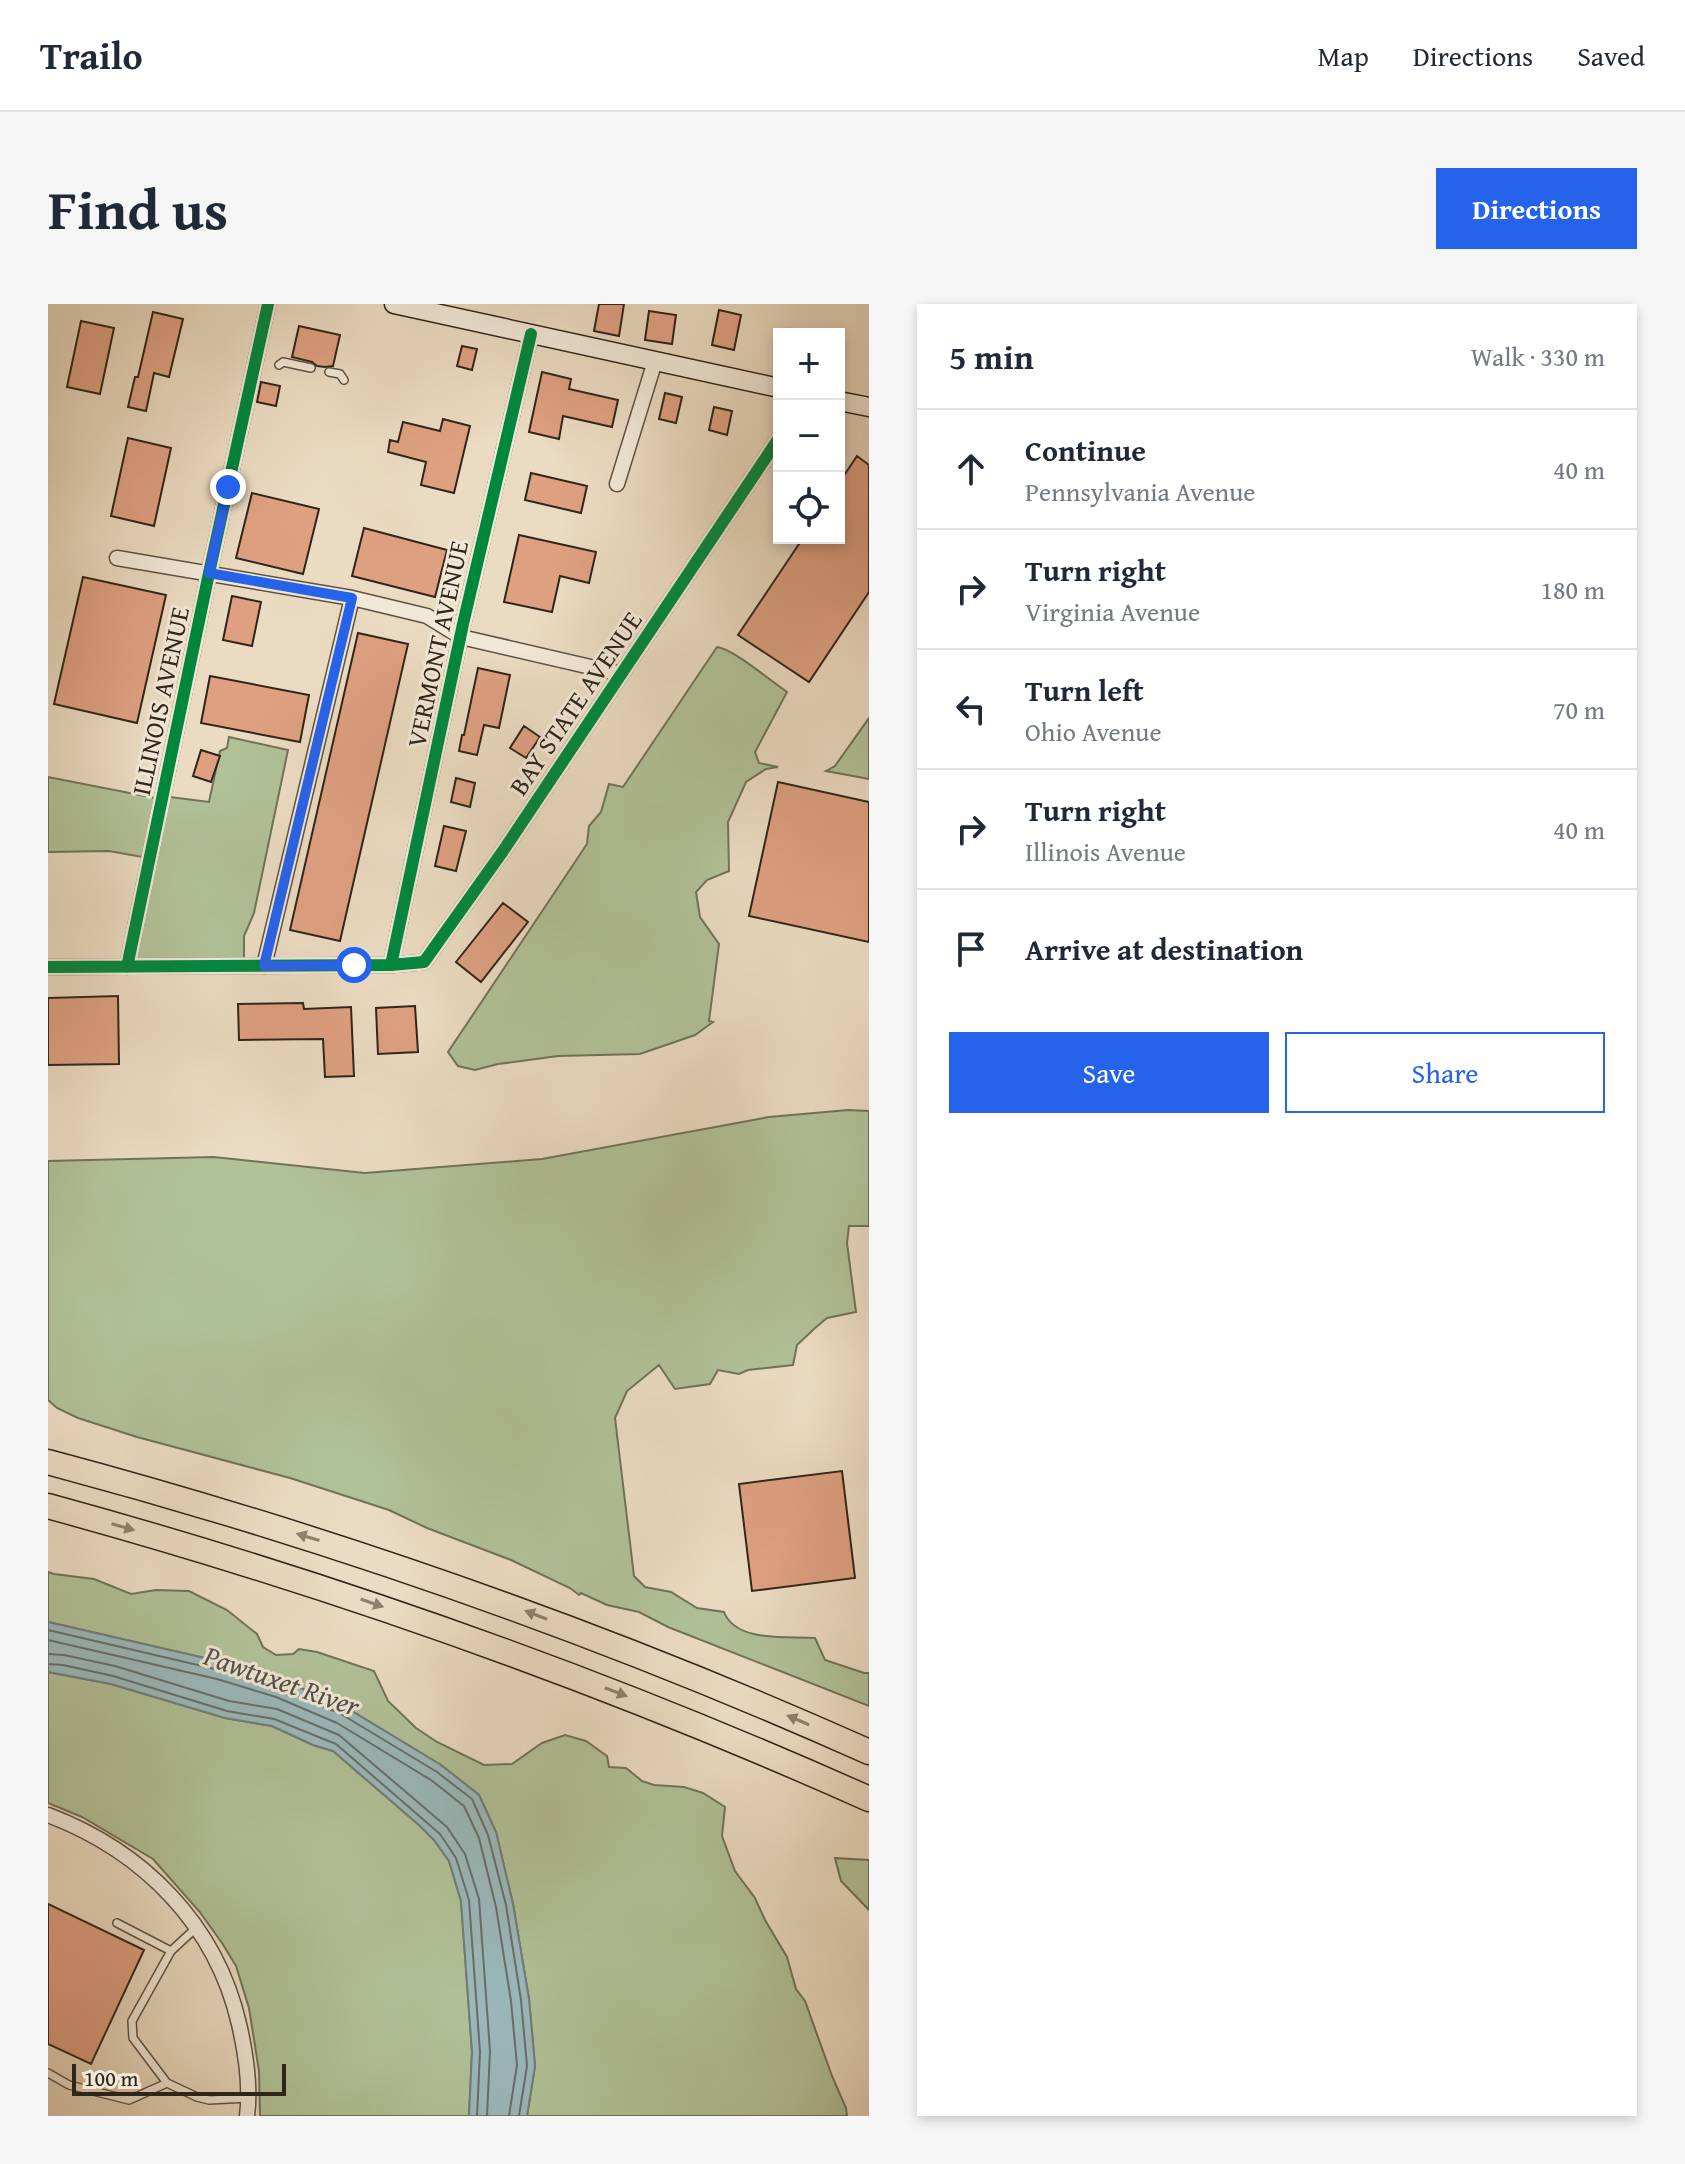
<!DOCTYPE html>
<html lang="en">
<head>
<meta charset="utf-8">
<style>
	:root { --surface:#fff; --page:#f6f6f7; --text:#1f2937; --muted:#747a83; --line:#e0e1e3; --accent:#2563eb }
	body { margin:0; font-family:"Gentium Book Plus",serif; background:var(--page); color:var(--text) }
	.controls { position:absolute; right:24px; top:24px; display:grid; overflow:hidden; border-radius:0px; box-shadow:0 4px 12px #0003 }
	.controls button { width:72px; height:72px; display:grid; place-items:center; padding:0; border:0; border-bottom:2px solid var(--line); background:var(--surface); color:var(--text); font:40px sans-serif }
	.scale { position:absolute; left:24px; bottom:20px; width:214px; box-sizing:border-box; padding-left:8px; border:4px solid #30251a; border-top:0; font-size:22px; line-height:28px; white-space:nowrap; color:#30251a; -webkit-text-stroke:6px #f2e8d7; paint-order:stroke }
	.stop { position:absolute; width:24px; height:24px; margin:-18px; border:6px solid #2563eb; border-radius:50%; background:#fff }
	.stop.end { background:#2563eb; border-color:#fff; box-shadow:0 2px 8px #0008 }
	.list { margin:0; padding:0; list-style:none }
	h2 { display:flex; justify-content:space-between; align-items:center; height:104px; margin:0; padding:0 32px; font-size:34px }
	h2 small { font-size:26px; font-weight:400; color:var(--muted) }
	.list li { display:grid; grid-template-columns:52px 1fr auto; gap:24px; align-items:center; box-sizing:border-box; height:120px; padding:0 32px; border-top:2px solid var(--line) }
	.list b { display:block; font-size:30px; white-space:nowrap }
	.list p { margin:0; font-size:26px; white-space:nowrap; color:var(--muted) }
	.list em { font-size:26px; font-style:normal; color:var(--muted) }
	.actions { display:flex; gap:16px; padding:24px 32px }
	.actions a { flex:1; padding:18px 0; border:2px solid var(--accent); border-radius:0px; text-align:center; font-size:28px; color:var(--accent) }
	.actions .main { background:var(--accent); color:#fff }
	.icon { flex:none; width:44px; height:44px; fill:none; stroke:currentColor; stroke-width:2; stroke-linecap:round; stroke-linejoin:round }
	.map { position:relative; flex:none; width:821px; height:1812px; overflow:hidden; border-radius:0px }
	header { display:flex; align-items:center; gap:48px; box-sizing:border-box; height:112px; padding:0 40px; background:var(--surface); border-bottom:2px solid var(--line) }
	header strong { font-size:38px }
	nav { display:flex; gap:44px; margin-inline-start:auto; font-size:28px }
	.intro { display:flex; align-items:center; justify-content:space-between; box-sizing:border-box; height:192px; padding:0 48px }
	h1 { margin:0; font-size:56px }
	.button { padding:20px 36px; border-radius:0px; background:var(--accent); color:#fff; font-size:28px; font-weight:700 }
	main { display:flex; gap:48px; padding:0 48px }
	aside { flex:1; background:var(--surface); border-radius:0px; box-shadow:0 4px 12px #0003 }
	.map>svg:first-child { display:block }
	.green { fill:#b1c198; stroke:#707359; stroke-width:2 }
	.water { fill:#9bb9bc; stroke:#707e7b; stroke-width:2 }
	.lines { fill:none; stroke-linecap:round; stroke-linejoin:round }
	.shore { stroke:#666f6b; stroke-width:2 }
	.building { fill:#dea081; stroke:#30251a; stroke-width:2 }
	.lane-casing { stroke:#5f5244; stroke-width:10 }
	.street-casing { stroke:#5f5244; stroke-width:17 }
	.secondary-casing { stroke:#30251a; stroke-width:21 }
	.highway-casing { stroke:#30251a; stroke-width:27 }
	.lane { stroke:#f2e8d7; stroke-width:7 }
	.street { stroke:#f2e8d7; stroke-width:14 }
	.secondary { stroke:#f2e8d7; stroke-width:18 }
	.highway { stroke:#ebdbc2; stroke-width:24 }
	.cycleway-casing { stroke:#f2e8d7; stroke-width:17 }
	.cycleway { stroke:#00873e; stroke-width:12 }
	.oneway { fill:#8e806e }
	.route { stroke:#2563eb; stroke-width:10 }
	.labels { text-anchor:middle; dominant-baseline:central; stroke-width:6; stroke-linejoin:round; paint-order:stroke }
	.street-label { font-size:26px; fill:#30251a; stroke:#f2e8d7 }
	.water-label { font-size:28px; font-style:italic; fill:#50514b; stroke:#f2e8d7 }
</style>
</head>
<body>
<header>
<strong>Trailo</strong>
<nav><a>Map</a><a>Directions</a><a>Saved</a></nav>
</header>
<div class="intro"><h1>Find us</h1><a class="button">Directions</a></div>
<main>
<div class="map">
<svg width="821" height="1812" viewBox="0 0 821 1812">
	<rect width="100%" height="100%" fill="#ebdbc2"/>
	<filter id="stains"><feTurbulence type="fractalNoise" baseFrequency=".0025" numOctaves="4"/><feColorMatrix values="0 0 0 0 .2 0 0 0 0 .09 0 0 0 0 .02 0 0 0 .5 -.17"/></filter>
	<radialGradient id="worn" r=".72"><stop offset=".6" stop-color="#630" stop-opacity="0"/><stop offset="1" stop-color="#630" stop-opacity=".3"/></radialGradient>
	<path class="green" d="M669,343C684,344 724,378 739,388L707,448L711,459L730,463L718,465L698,478L680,518L681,567L659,576L648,588L652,613L671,640L661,717L665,718L647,731L592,750L510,752L450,760L427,766L410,762L400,748L539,540L541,522L553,508L561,480L575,483Z
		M821,414V475L778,467L787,462Z
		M181,433L240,446L206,609L196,632V660L81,661L100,554L61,547L0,548V473L107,494L114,492L161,498L172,447L179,444Z
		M800,806L821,807V922H801L799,939L808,1008L779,1014L766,1025L749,1041L745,1061L700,1066L691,1070L670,1066L662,1080L627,1085L611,1061L579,1087L567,1114L586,1272L597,1283L623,1288L649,1304L676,1308C688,1339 740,1332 767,1334L777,1356L816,1369H821V1402L620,1323L591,1308L559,1301L533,1289L531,1291L522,1284L463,1256L379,1224L341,1206L242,1174L89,1133L30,1114L9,1104L0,1096V857L166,853L317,869L494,855L721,813Z
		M0,1268L6,1270L46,1275L83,1290L108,1286L141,1287L179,1306L209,1330L215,1343L228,1351L245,1350L251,1345L269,1348L326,1367L340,1397L368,1424L389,1438L436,1461L464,1460L494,1439L517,1431L538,1437L559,1452L561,1463L578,1464L594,1477L606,1481L636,1483L655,1489L677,1503L674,1532L687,1567L707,1594L717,1616L739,1653L748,1685L757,1697L784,1772L798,1804L799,1812H479L487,1762L481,1695L465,1600L448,1528L431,1491L393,1461L297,1403L234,1376L174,1358L0,1318Z
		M0,1368L63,1380L177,1414L224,1422L265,1441L285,1447L371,1521L386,1536L401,1557L413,1597L424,1748L421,1812H212L211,1767L201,1704L188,1662L174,1639L151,1607L105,1555L34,1513L0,1499Z
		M787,1554L821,1556V1606L793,1577Z"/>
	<path class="water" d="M0,1318L174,1358L234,1376L297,1403L393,1461L431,1491L448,1528L465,1600L481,1695L487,1762L479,1812H421L424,1748L413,1597L401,1557L386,1536L371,1521L285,1447L265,1441L224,1422L177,1414L63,1380L0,1368Z"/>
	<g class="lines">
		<path class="shore" d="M0,1326L171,1366L232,1384L293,1410L389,1468L424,1495L440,1531L458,1601L473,1696L479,1762L471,1812
			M0,1336L169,1375L228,1393L289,1419L383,1476L416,1502L431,1534L448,1603L463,1697L469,1761L461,1812
			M0,1350L16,1351L67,1362L181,1397L229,1405L291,1431L399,1523L417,1550L431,1595L442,1747L439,1812
			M0,1360L15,1361L65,1372L179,1407L226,1415L288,1440L392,1530L408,1554L421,1596L432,1748L429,1812"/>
	</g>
	<path class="building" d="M551,0H576L571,32L546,27Z
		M671,6L693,11L686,46L664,41Z
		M601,7L628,11L624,40L597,36Z
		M105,8L135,15L121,73L106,69L98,107L80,103L87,73H90Z
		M33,17L66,24L52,90L19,83Z
		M251,22L292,31L285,62L277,63L269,62L264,58L244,53Z
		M414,42L429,45L424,66L409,62Z
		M494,68L523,75L521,85L570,96L564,123L515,112L511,135L481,128Z
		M213,78L232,82L228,102L209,98Z
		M617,89L634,93L628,119L611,115Z
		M666,103L684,107L679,131L661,126Z
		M395,115L422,122L406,189L373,181L378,158L340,148L342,136L350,138L355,118L392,127Z
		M80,134L123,144L106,222L63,212Z
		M809,152L821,161V288L761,378L690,331L755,234H791V179Z
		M483,169L539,182L533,209L477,196Z
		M204,189L271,205L255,270L188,254Z
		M316,224L399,246L387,293L304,272Z
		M471,231L548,248L541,279L512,272L504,308L456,298Z
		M35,273L118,291L89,419L6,400Z
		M184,292L213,298L204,342L175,336Z
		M310,329L360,340L292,637L242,626Z
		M430,364L462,371L451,424L436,421L429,451L411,447L414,431H416Z
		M162,372L261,391L252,438L153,419Z
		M476,422L492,433L478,454L462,444Z
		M153,446L172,452L163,478L145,472Z
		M408,474L427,479L422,503L403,498Z
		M730,478L821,498V638L701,612Z
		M396,522L418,527L408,567L387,562Z
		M455,599L480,618L433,678L408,658Z
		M70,692L71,760L0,761V694Z
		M255,699L256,705L303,703L306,772L277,773L275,735L191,736L190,700Z
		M367,702L370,748L330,750L328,704Z
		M794,1167L807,1274L704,1287L691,1180Z
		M0,1600L96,1646L43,1760L0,1740Z"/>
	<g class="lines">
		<defs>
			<path id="lane" d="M231,61L235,58L263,64
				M281,68L292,70L296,76
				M69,1619L123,1647
				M149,1623L123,1647L84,1717L85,1734L119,1779L149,1793L161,1796L200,1794
				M0,1769L21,1781L81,1796L119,1779"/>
			<path id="street" d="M569,180L607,57
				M69,254L304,294L379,312L413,333L573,370
				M343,661L415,320L483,30
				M216,662L304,294
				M0,663L343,661L376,658L455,547L731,134
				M79,663L161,269L220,0
				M0,1511C95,1547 168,1620 191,1720C198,1750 203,1781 199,1812"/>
			<path id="secondary" d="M346,0L731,84
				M791,97L821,103"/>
			<path id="highway" d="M0,1158C281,1233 555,1329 821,1448
				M0,1202C281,1279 555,1376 821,1495"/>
		</defs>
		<use href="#lane" class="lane-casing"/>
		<use href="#street" class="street-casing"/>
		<use href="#secondary" class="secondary-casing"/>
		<use href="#highway" class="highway-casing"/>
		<use href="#lane" class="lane"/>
		<use href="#street" class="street"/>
		<use href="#secondary" class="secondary"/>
		<use href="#highway" class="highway"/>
		<defs>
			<path id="cycleway" d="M343,661L415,320L483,30
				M0,663L343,661L376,658L455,547L731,134
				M79,663L161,269L220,0"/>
		</defs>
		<use href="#cycleway" class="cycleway-casing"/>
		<use href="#cycleway" class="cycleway"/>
	</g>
	<defs><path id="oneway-solid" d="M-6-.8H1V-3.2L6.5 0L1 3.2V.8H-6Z" transform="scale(2)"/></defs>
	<g class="oneway">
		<use href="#oneway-solid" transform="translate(75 1223) rotate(16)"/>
		<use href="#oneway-solid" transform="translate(260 1233) rotate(-163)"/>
		<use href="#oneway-solid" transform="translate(324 1299) rotate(19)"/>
		<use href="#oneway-solid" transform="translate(488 1311) rotate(-159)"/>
		<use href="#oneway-solid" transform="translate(568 1388) rotate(21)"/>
		<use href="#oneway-solid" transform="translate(750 1416) rotate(-157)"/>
	</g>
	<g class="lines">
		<path class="route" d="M180,183L161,269L304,294L216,662L306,661"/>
	</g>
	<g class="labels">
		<g class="street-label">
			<text transform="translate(389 340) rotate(-78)">VERMONT AVENUE</text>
			<text transform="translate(112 397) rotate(-78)">ILLINOIS AVENUE</text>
			<text transform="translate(527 399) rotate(-56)">BAY STATE AVENUE</text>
		</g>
		<g class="water-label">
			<text transform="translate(234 1376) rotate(19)">Pawtuxet River</text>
		</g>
	</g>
	<rect width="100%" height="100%" filter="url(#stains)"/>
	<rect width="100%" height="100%" fill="url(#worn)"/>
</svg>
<div class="controls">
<button>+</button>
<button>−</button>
<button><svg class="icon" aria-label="locate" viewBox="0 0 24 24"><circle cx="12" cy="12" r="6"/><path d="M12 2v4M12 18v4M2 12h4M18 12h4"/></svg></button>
</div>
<div class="scale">100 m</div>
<div class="stop" style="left:306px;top:661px"></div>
<div class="stop end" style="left:180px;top:183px"></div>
</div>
<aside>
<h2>5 min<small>Walk · 330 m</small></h2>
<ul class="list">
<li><svg class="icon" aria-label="ahead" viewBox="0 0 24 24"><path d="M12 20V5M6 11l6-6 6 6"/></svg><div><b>Continue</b><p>Pennsylvania Avenue</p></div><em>40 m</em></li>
<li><svg class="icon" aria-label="right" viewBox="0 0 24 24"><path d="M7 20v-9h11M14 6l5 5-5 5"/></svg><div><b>Turn right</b><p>Virginia Avenue</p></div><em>180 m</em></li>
<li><svg class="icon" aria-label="left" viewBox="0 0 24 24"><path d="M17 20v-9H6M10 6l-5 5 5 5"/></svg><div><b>Turn left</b><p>Ohio Avenue</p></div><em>70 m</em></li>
<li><svg class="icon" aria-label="right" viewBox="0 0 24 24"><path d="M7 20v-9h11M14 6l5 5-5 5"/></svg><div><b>Turn right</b><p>Illinois Avenue</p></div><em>40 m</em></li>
<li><svg class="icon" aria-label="arrive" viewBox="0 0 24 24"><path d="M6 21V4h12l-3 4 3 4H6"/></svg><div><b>Arrive at destination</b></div></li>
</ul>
<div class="actions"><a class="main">Save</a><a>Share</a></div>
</aside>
</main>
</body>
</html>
